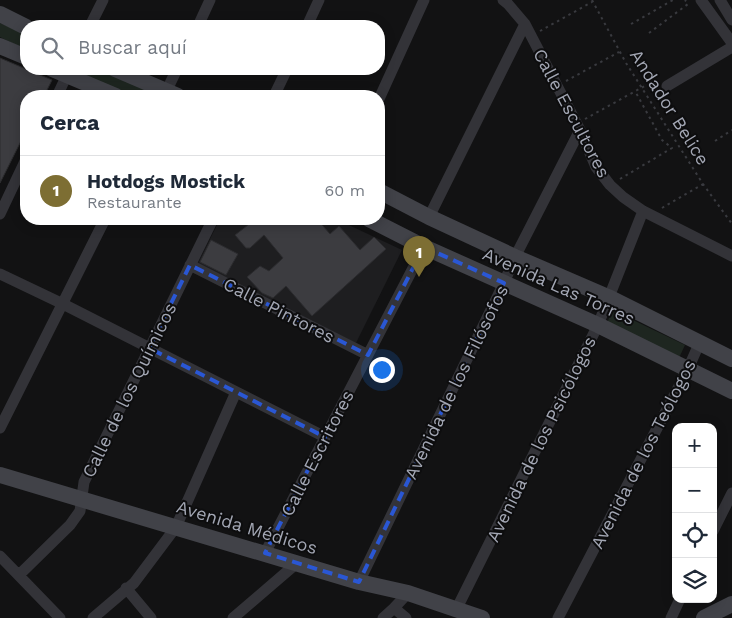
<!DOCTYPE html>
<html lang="es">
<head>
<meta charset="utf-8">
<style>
	:root { --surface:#fff; --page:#f2f2f3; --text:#1f2937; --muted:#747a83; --line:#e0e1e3; --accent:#7d6e33 }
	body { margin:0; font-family:"Work Sans",sans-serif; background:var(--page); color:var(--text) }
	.controls { position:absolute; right:15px; bottom:15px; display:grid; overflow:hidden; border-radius:10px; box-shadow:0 2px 12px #0003 }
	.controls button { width:45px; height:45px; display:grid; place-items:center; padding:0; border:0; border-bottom:1px solid var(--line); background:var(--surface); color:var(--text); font:25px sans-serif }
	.you { position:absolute; left:381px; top:369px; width:18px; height:18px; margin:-12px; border:4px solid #fff; border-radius:50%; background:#1a73e8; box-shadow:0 0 0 8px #1a73e833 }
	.badge { display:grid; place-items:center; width:32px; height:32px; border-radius:50%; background:var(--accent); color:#fff; font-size:16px; font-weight:700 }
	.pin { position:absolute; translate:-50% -41px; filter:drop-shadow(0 1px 2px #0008) }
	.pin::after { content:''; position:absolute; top:26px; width:18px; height:15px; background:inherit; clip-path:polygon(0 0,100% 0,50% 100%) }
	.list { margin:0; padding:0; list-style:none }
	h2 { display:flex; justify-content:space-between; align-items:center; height:65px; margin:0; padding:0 20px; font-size:21px }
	h2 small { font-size:16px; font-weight:400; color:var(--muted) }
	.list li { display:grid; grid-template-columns:32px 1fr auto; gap:15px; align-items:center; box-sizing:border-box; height:70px; padding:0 20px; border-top:1px solid var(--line) }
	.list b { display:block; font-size:19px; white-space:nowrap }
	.list p { margin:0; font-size:16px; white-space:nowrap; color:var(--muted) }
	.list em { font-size:16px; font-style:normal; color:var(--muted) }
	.icon { flex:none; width:28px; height:28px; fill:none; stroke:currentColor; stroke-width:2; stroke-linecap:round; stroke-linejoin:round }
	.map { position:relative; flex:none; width:732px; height:618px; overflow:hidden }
	.search { position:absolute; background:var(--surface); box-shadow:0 2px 12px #0003; left:20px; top:20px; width:365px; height:55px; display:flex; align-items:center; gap:12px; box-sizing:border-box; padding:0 18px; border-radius:20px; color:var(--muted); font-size:19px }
	.panel { position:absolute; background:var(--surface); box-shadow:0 2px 12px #0003; left:20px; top:90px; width:365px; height:135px; border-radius:20px }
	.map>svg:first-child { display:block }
	.built { fill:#1e1e20 }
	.green { fill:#1e2620 }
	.building { fill:#3c3c40; stroke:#2c2c2f }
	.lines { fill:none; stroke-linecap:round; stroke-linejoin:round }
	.path { stroke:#393a3f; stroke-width:2; stroke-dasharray:2.5 4; stroke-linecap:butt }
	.street { stroke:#333338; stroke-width:11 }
	.secondary { stroke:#414248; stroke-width:16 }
	.marked { fill:none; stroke:#2a57d4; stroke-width:4; stroke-dasharray:10 6; stroke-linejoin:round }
	.labels { text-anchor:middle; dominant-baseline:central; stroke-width:4; stroke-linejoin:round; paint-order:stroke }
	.street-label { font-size:18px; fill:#a3a7b4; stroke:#0d0d0e }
</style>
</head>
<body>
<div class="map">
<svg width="732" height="618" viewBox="0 0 732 618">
	<rect width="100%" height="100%" fill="#121213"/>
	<path class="built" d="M220,219H336L402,250L356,343L197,265Z"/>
	<path class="green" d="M0,23L26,34V50L0,37Z
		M66,69H104L153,91L150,96H126Z
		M612,310L685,345L678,360L606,326Z"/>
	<path class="building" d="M0,58L52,80L44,96H26V131L0,183Z
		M241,219H317L330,234L339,226L360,250L374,237L386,249L312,316L286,286L273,298L262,293L247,277L260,266L269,271L283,258L264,235L250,248H246L235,235L248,225Z
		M211,240L238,254L226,275L200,262Z"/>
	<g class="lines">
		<path class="path" d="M592,0L626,63L703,184L732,224
			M631,24L673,0
			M540,31L592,2
			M649,33L688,4L685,0
			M566,81L619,52
			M585,119L650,83
			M715,141L732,130
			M620,179L672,148L662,140L635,91
			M662,208L703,184"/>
		<path class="street" d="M503,0L508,4L525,24L580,130L596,167L610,185L623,197L643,211L732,256
			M701,0L732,43
			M720,0L732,20
			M90,26L103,0
			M198,26L210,0
			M307,26L319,0
			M667,86L732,47
			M57,96L67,75
			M164,96L177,69
			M274,96L287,69
			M379,99L424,0
			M0,214L26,159
			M429,217L525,24
			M190,265L368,355
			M0,274L63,304L325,437
			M0,428L105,219
			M713,531L732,493
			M265,553L424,247
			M0,556L60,618
			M19,575L70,525L80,511L84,482L213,219
			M359,582L504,283L515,257L580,130
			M126,588L151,618
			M394,608L406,618
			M456,610L598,325L643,211
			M93,618L134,583L176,527L236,392
			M233,618L297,563
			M383,618L394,608L408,593
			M558,618L688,369L699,344
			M671,618L680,599"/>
		<path class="secondary" d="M0,14L26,27
			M0,46L26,57
			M52,69L116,96
			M115,69L178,96
			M379,191L429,217L515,257L608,297L732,359
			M369,219L424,247L598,325L732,391
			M0,475L359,582L408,593L482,618
			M704,618L732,604"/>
	</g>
	<path class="marked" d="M424,247L504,283L359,582L265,553L325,437L149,348L190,265L368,355Z"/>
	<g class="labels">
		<g class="street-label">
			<text transform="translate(670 107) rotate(58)">Andador Belice</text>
			<text transform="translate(572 113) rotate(62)">Calle Escultores</text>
			<text transform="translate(559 286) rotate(24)">Avenida Las Torres</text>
			<text transform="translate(279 310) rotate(27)">Calle Pintores</text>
			<text transform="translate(456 382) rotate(-64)">Avenida de los Filósofos</text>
			<text transform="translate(129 390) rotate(-64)">Calle de los Químicos</text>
			<text transform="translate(541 439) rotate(-64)">Avenida de los Psicólogos</text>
			<text transform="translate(317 453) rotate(-63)">Calle Escritores</text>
			<text transform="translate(643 454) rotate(-63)">Avenida de los Teólogos</text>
			<text transform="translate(247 527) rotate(17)">Avenida Médicos</text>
		</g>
	</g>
</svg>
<div class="controls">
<button>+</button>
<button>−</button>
<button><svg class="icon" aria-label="locate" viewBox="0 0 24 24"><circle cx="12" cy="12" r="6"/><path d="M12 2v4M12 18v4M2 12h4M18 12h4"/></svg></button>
<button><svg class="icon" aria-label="layers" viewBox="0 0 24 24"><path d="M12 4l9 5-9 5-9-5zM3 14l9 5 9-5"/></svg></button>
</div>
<div class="you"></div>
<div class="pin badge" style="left:419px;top:277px">1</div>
<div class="search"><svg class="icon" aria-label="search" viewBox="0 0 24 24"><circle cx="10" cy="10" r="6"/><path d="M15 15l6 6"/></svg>Buscar aquí</div>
<section class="panel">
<h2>Cerca<small></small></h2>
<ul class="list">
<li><span class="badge">1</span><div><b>Hotdogs Mostick</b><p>Restaurante</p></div><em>60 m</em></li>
</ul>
</section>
</div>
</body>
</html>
